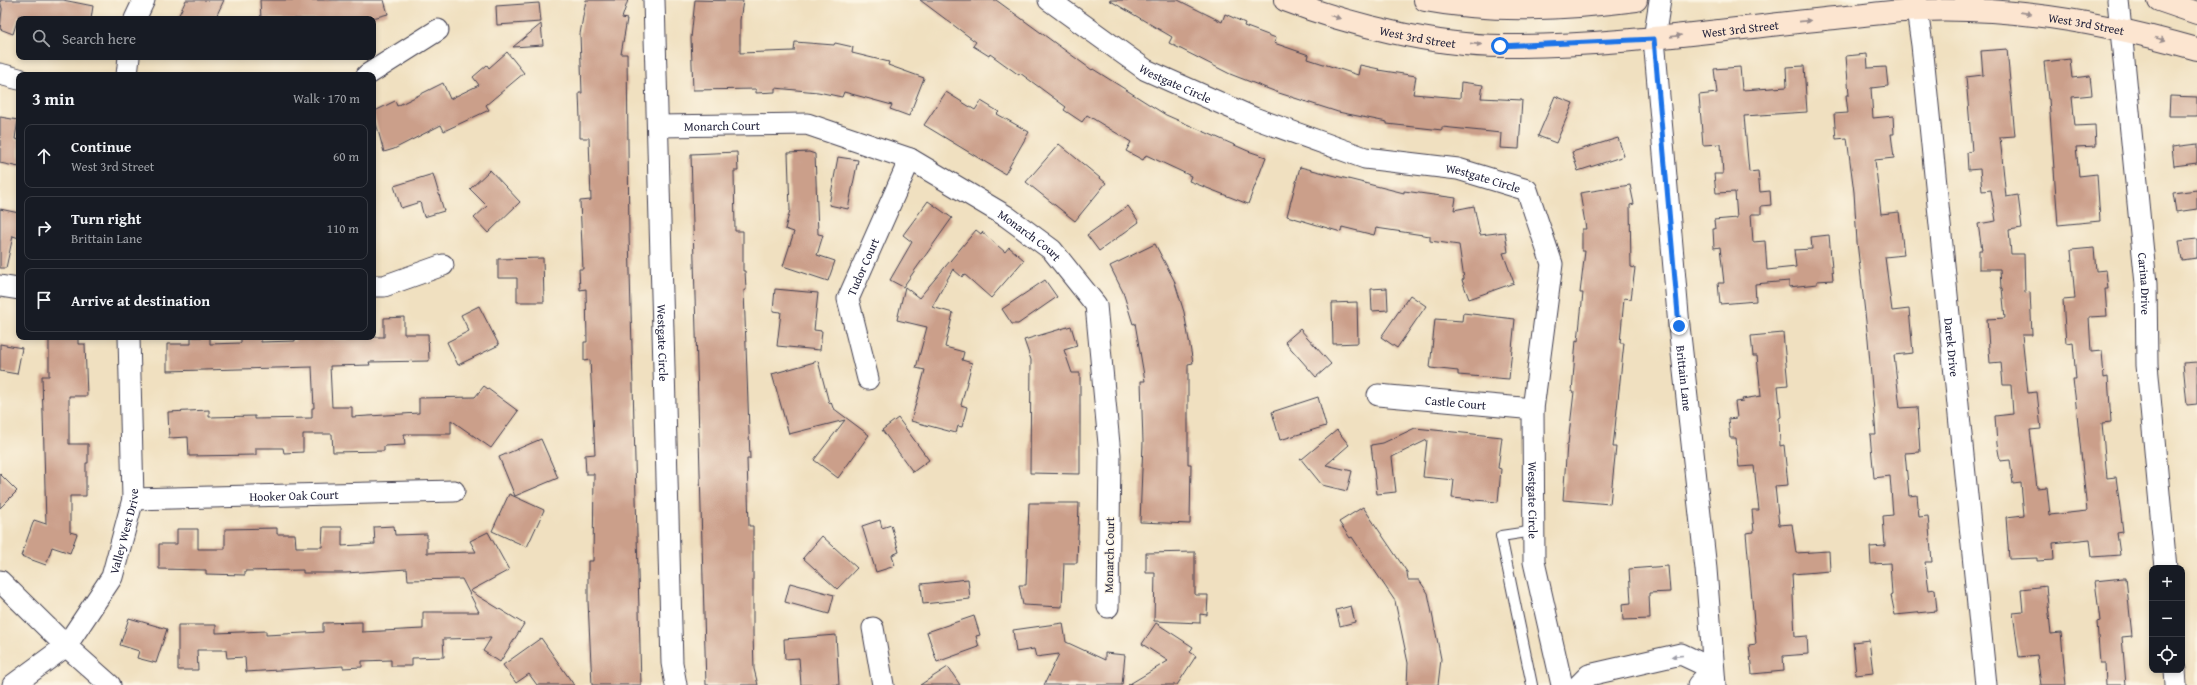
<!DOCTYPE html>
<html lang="en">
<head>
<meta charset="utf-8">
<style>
	:root { --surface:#171b24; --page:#242831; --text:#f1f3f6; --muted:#9ea1a6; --line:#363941 }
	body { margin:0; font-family:"Gentium Book Plus",serif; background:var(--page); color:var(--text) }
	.controls { position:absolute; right:12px; bottom:12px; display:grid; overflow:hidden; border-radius:8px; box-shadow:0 2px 6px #0003 }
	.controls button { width:36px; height:36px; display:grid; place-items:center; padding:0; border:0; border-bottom:1px solid var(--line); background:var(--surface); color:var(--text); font:20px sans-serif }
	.stop { position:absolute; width:12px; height:12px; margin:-9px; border:3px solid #1a73e8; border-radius:50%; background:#fff }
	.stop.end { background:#1a73e8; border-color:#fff; box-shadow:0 1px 4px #0008 }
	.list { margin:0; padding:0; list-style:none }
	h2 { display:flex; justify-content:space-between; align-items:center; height:52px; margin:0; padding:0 16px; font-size:17px }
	h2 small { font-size:13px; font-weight:400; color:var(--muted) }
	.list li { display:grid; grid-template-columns:26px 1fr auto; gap:12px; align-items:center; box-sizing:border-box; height:64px; margin:0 8px 8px; padding:0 8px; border:1px solid var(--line); border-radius:8px }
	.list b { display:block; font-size:15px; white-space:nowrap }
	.list p { margin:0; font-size:13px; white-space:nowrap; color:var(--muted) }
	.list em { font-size:13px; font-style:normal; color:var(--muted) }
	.icon { flex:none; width:22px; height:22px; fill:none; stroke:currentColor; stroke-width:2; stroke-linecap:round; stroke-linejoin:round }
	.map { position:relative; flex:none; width:2197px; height:685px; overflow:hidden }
	.search { position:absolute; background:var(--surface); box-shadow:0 2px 6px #0003; left:16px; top:16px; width:360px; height:44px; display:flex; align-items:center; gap:10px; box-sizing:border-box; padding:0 14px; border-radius:8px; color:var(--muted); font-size:15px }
	.panel { position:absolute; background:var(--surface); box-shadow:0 2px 6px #0003; left:16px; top:72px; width:360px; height:268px; border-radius:8px }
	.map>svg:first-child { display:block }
	.building { fill:#cb9f8a }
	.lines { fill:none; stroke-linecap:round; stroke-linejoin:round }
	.service-casing { stroke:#413e4f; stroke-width:12 }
	.minor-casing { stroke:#413e4f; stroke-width:23 }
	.secondary-casing { stroke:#413e4f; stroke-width:24 }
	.service { stroke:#fff; stroke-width:10 }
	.minor { stroke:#fff; stroke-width:21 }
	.secondary { stroke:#fce5d0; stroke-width:22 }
	.oneway { fill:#9a8d8d }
	.oneway2 { fill:#9c9ca7 }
	.route { stroke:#1a73e8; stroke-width:5 }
	.labels { text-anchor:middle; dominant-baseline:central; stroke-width:3; stroke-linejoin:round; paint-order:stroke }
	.street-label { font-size:12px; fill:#22223b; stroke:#fcf5e5 }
</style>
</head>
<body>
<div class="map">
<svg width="2197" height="685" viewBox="0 0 2197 685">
	<rect width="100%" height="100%" fill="#fcf5e5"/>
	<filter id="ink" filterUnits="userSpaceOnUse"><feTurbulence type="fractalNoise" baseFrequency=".025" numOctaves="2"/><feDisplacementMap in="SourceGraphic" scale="8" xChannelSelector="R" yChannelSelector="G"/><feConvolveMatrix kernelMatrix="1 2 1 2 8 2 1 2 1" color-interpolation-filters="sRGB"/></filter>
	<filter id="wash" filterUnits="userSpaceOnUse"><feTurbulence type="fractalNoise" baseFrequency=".012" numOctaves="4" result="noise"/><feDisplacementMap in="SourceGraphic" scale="16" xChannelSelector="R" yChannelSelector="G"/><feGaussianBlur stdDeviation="0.9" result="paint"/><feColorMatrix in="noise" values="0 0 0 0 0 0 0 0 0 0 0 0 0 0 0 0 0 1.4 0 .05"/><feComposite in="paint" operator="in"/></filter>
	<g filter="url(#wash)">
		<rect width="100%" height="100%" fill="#f0e0c0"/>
		<g id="blocks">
			<path class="building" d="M0,0H63L93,6L91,19H30L19,15L13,34L0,29L2,9Z
				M186,0H224L215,19H177Z
				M260,0H384L388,14L369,19H261Z
				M586,0H628L622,18L627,19L621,54H627L629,235L641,685H592L588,602V561H593L594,474H586L585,455L595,454L590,360L584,361V342H587L586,289L580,290L579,269H583L580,201L591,200L589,138H580V119L579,93H582L580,34Z
				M695,0L743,1L740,20V53L794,51L795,42L834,45L835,43L853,47L852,53L889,62L888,65L924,78L909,116L890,109L892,105L844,92L842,97L818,92L775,88V92L756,93V89L693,90L691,38Z
				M920,0H996L1092,70L1093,69L1166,115L1248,151L1266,157L1248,204L1189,181L1191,176L1146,155L1143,160L1126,151L1131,142L1087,115L1082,122L1064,110L1066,107L1020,73L1019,75L990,54L989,56L973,46L976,42Z
				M1109,0H1178L1222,22L1225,14L1245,23L1244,26L1276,38L1274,43L1309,55L1308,59L1358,75L1360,65L1379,69L1378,70L1416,76L1413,94L1460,98L1461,82L1483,85L1481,98L1522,100L1519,149L1500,148L1501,133L1442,127V130L1387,124V122L1338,112L1279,93L1230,74L1169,43L1172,37Z
				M539,3L541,22L497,25L496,6Z
				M541,24L543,45L513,47Z
				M2007,49L2015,136L2000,137L2006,197L2018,195L2022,228L2009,230L2011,254H2024L2025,293L2030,292L2032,335H2022L2028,393L2037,392L2041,429L2030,430L2037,488L2047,487L2050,515L2087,511L2075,395L2073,380H2076L2073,342L2066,343L2063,300L2075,299L2071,250L2094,248L2096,271L2106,270L2108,289H2105L2107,316L2089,317L2091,352L2102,351L2104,378L2108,377L2111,422L2102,423L2107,478L2116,477L2120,507L2123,532L2117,533L2120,555L2092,557L2090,539L2053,543L2054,560L2037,561V558L2009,559L2006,517L2024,515L2021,483L2013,484L2010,460L2000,461L1997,444L1995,416L2013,414L2011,385H2003L2001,362L1990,363L1987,319L2005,318L2002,288H2001L2000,269H1979V250H1982L1978,224L1996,221L1991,190L1982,191L1980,169L1968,170L1967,152L1972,151L1966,77L1983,75L1981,51Z
				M507,52L524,73L486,105L489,110L444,131L441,125L394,149L384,152L373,112L395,101L397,106L443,83L450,99L479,85L473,77L487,65L489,68Z
				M1867,54L1868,68L1886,67L1888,86L1871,88L1873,118L1893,116L1894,134H1891L1894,158L1875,160L1881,214L1899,212L1904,255L1885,257L1892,311L1909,309L1913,353L1894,355L1900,408L1917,407L1920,452L1905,453L1909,496L1917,495L1919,517L1928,516L1932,562H1925L1929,590L1935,589L1937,611L1895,615L1891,595H1892L1890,563L1871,564L1870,547L1885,546L1883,516L1893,515L1890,476L1874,478L1870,435H1876L1868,339L1857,242L1854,192L1847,138L1836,139L1834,114L1848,113L1846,95H1849L1846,56Z
				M2070,59L2072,78L2090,76L2092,95L2072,97L2075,126L2095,125L2096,146L2076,147L2079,176L2097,174L2100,221L2058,225L2049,99H2048L2044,62Z
				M1804,66L1807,112L1744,116L1749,172L1758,171L1760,192L1770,191L1771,205L1761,206V214H1751L1753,242L1765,241L1767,270L1796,267L1794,250L1812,249L1811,237L1829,235L1833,280L1817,281V284L1789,287V281L1755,284L1756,301L1720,304L1718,283H1724L1720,247L1714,248L1713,229H1715L1714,220L1737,218L1735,192L1716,193L1714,174H1723L1721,144L1703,145L1699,95L1717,93L1714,69L1740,67L1742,90L1787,87L1786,67Z
				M946,92L975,110L981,101L999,112L997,114L1029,132L1005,174L924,125Z
				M1555,96L1573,103L1556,143L1538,136Z
				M2170,96L2197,97V116H2169Z
				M0,117L18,120L15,139L19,140V167L0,163Z
				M1618,138L1624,156L1578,171L1572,152Z
				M1059,144L1106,183L1075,221L1026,182Z
				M2197,144V163L2174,166L2172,147Z
				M737,152L738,171H734L735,231H743V271H745L746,290H744L750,459H747L749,526H753V634L754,669L758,685H706L691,154Z
				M809,152L815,154L818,234L823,235L817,255L835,261L828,281L783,266L794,232L785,229L790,210L788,153Z
				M838,157L858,160L848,209L829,205Z
				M1300,167L1404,193V191L1456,198L1454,210L1474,206L1480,235L1505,232L1508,252L1503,253L1514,283L1469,299L1462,280L1464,279L1459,245L1430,241V236L1376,228L1374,235L1342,227L1341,232L1287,216Z
				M490,170L520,202L488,233L474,218L487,206L470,189Z
				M433,174L444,211L424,217L420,202L401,208L394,186Z
				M1630,185L1634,204L1630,205L1631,267L1635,268L1631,299L1624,298L1620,343H1624L1613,447H1616L1610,504L1563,500L1567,444H1568L1574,392H1572L1576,340L1578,341L1583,293H1580L1585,251H1582V229H1586L1580,193Z
				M2197,190V209L2176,212L2173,193Z
				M928,201L952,218L903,287L890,280L912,242L903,235Z
				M1128,206L1139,222L1099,251L1087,235Z
				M0,209L19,213V238L13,236L6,268H0Z
				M976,230L981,234L982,232L1005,252L1009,247L1024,260L991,298L964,274L962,277L953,269L932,307L953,313L945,347L964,352L962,360L972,363L961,405L967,407L962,427L958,426L956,433L911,421L925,370L916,368L927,327L897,320L905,287L919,298Z
				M2197,239V258L2182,260L2179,241Z
				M1155,244L1174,280L1184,312L1193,363L1188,364V464H1191L1190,524L1140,522L1143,442L1141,381H1145L1135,323L1133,324L1123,292L1110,266Z
				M543,258L544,302H517V278H498V259Z
				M1045,280L1057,297L1018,324H1012L1002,309Z
				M1387,288L1388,310L1372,311L1371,289Z
				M775,289L818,293L814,330L822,331L820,350L777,346L781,312L773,311Z
				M1410,295L1426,306L1397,348L1381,337Z
				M1357,302L1358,343L1333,344L1332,303Z
				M479,306L499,345L458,365L447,342L469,331L461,315Z
				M1463,313L1515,319L1509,379L1458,375V371L1430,368L1435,319L1462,321Z
				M404,317V334H428L429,361L369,362L370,365L330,366L332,407H352V417L419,413V398L475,397L484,386L518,411L491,448L451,420V434H404L405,445L384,446V451L333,452L332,434H303V452L284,453L283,448H256V455L189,456L188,437L169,438L168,412L209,410V417L255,416V419L312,418V408H314L312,367L167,371V344H191V337H210V344L241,343V337H261V342L295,341V337H314V340L348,339V337H384V318Z
				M1071,326L1077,346L1064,350L1072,373H1080V474L1030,473L1031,360L1024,340Z
				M1300,329L1331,364L1316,377L1285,342Z
				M1783,333L1788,385L1778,386L1781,417L1779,418L1780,446L1784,445L1788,485L1775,486L1779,525L1792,524L1796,553L1829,551L1830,571L1792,574L1795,637L1807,636L1808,654L1783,656L1784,671L1752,674L1749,645L1756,644L1746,533L1754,532L1752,510H1759L1754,466L1739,467L1736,438H1730L1728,419L1737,418L1735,402L1743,401L1742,399L1761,396L1757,356H1753L1751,336Z
				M49,337H78V344H85L87,396H69V444H88V463H86V496H70V532L77,534L70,553L52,547L46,565L21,556L34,520L46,524L42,376H49Z
				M0,344L22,348L17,374L0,371Z
				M818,361L829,403L831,402L833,408L869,435L838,478L814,460L845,420L789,434L772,374Z
				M2197,362V404L2187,405L2183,363Z
				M1318,397L1326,426L1280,440L1272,412Z
				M898,418L929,460L913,472L882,430Z
				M1415,428L1502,437L1498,468L1501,469L1498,502L1452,498L1454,480L1423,477L1427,440L1392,457L1396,492L1377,494L1371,445L1383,443Z
				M1337,430L1349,445L1326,465L1352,471L1347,491L1322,485L1300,458L1302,459Z
				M541,439L558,478L515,496L499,457Z
				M0,474L17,491L0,508Z
				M509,494L544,510L527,547L492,531Z
				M1029,503H1079L1077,563H1064L1062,607L1023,605L1019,585H1026Z
				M1363,507L1407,572L1408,580H1419L1428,593L1441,659L1438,685H1407L1408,663L1395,601L1352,537L1350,538L1339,522Z
				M880,520L882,528L891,525L899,552L892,555L895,566L876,572L862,526Z
				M394,526L395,535L427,534V553L476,552L470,541L488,532L509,570L470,591L524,624L500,662L483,651L491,638L443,639L444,657L412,658V666H391V660L362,661V667L343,668V666L246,672L245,657L227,658L226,650H197L198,670H178V625H216V633L266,631V635L323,632V623L362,622V632L423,629V612H479L462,579L408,580L407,569L346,573H303V570L245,571V575L206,574V570L159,569V544H177V529H198V549H225V529L277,528V534H295L296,547H322L323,527H342V546L375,544L374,527Z
				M822,536L857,568L837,589L803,558Z
				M1195,552V595H1208L1207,615L1200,614V623L1154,621L1155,573H1146V553Z
				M1668,566L1670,592L1649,593L1650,619L1623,620L1622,604L1631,603L1629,569Z
				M2123,578H2126L2132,636L2122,637L2126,685H2106L2105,663H2100L2097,622L2100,621L2095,581Z
				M968,579L970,599L923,604L921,584Z
				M790,583L834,595L829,614L785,602Z
				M2046,586L2051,634L2061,633L2066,685H2041L2037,655L2019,657L2013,613L2023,612L2021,589Z
				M1351,606L1355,622L1340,626L1336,610Z
				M974,616L980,635L976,636L979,647L937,662L927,632Z
				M129,618L167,629L156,663L137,658L139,651L120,645Z
				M1063,623L1066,642L1105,660V653L1125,655L1122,685H1044L1059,654L1036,657L1034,649L1016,652L1013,630Z
				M1156,623L1193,647L1190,652L1196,656L1177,685H1128L1168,661L1142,644Z
				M836,635L839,685H801L799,658L785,659L784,639Z
				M541,638L574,685H537L529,674L516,683L503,665Z
				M1869,640L1873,673L1856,675L1853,642Z
				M948,667L960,685H920Z"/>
		</g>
	</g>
	<g filter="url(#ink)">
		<use href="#blocks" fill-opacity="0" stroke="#413e4f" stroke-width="1"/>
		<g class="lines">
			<defs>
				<path id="service" d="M1532,685L1501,536L1534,531"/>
				<g id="minor">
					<path id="s1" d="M654,0L672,663L676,685"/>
					<path id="s2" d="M1049,0L1146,70L1254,118L1365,158L1458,169L1527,190L1552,264L1533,409L1534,562L1562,685"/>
					<path id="s3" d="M1660,0L1654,39L1679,326L1706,569L1715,685"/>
					<path id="s4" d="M2118,0L2146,284L2147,365L2166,568"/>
					<path id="s5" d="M1917,10L1922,45L1986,685"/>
					<path d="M135,19L144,0"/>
					<path d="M0,74L19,79"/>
					<path d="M127,75L129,57"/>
					<path d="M367,75L438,30"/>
					<path id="s6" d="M658,126L807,124L910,159L1006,216L1052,250L1096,305L1110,455L1108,607"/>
					<path d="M0,286L19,289"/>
					<path d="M373,286H384L443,265"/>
					<path id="s7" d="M868,379L848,299L910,159"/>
					<path id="s8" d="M1378,395L1533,409"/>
					<path id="s9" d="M133,499L454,491"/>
					<path d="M0,581L66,646L110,685"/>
					<path d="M873,628L883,685"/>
					<path d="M2175,670L2176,685"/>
					<path id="s10" d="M13,685L66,646L112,577L133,499L129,337"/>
					<path d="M1579,685L1589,675L1681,654L1713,669L1698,685"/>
				</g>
				<g id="secondary">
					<path id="s11" d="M1285,0C1347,24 1435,46 1502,46C1613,47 1724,29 1835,18C1862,16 1890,11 1918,10C2013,6 2106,23 2197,49"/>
					<path d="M1425,0C1494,13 1566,9 1636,0"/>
					<path d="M2159,0L2197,13"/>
				</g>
			</defs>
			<use href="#service" class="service-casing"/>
			<use href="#minor" class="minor-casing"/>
			<use href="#secondary" class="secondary-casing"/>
			<use href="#service" class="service"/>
			<use href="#minor" class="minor"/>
			<use href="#secondary" class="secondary"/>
		</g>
		<defs><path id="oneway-solid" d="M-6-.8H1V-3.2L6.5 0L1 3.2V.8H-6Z"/></defs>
		<g class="oneway">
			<use href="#oneway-solid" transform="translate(2026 13) rotate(8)"/>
			<use href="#oneway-solid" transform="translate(1335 17) rotate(18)"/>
			<use href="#oneway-solid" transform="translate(1805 21) rotate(-6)"/>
			<use href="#oneway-solid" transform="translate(1676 36) rotate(-8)"/>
			<use href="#oneway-solid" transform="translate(2160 39) rotate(15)"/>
			<use href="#oneway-solid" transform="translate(1476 44) rotate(6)"/>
		</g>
		<use class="oneway2" href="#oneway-solid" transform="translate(1677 656) rotate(175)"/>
	</g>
	<g class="lines" filter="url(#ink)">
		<path class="route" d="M1500,46L1654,39L1679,326"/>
	</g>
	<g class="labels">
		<g class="street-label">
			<text stroke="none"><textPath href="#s11" startOffset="810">West 3rd Street</textPath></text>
			<text stroke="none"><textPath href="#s11" startOffset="462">West 3rd Street</textPath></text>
			<text stroke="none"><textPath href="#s11" startOffset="138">West 3rd Street</textPath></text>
			<text stroke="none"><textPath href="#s2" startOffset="152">Westgate Circle</textPath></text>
			<text stroke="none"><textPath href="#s6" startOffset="64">Monarch Court</textPath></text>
			<text stroke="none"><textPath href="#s2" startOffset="476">Westgate Circle</textPath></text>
			<text stroke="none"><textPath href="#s6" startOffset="400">Monarch Court</textPath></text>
			<text stroke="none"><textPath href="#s7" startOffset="118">Tudor Court</textPath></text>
			<text stroke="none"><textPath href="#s4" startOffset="285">Carina Drive</textPath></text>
			<text stroke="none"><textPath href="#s1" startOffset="343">Westgate Circle</textPath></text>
			<text stroke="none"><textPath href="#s5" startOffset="339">Darek Drive</textPath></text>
			<text stroke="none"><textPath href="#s3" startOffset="380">Brittain Lane</textPath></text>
			<text stroke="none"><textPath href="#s8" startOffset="78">Castle Court</textPath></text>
			<text stroke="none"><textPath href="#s9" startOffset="161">Hooker Oak Court</textPath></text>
			<text stroke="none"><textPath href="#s2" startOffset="837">Westgate Circle</textPath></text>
			<text stroke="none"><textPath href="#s10" startOffset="196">Valley West Drive</textPath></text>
			<text transform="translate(1109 555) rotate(-89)">Monarch Court</text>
		</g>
	</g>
</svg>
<div class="controls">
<button>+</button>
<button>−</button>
<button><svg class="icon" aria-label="locate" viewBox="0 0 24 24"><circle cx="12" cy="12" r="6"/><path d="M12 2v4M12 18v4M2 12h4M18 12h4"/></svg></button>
</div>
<div class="stop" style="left:1500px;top:46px"></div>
<div class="stop end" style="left:1679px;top:326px"></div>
<div class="search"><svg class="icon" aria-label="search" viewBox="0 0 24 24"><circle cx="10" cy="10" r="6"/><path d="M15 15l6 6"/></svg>Search here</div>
<section class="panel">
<h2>3 min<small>Walk · 170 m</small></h2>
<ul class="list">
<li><svg class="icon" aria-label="ahead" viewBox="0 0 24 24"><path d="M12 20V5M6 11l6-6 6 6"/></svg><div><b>Continue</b><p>West 3rd Street</p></div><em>60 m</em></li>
<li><svg class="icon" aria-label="right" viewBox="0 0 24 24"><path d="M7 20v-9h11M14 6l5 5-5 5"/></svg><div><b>Turn right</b><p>Brittain Lane</p></div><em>110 m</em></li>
<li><svg class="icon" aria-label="arrive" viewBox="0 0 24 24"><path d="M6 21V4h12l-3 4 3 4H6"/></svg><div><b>Arrive at destination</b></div></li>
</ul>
</section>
</div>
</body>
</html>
